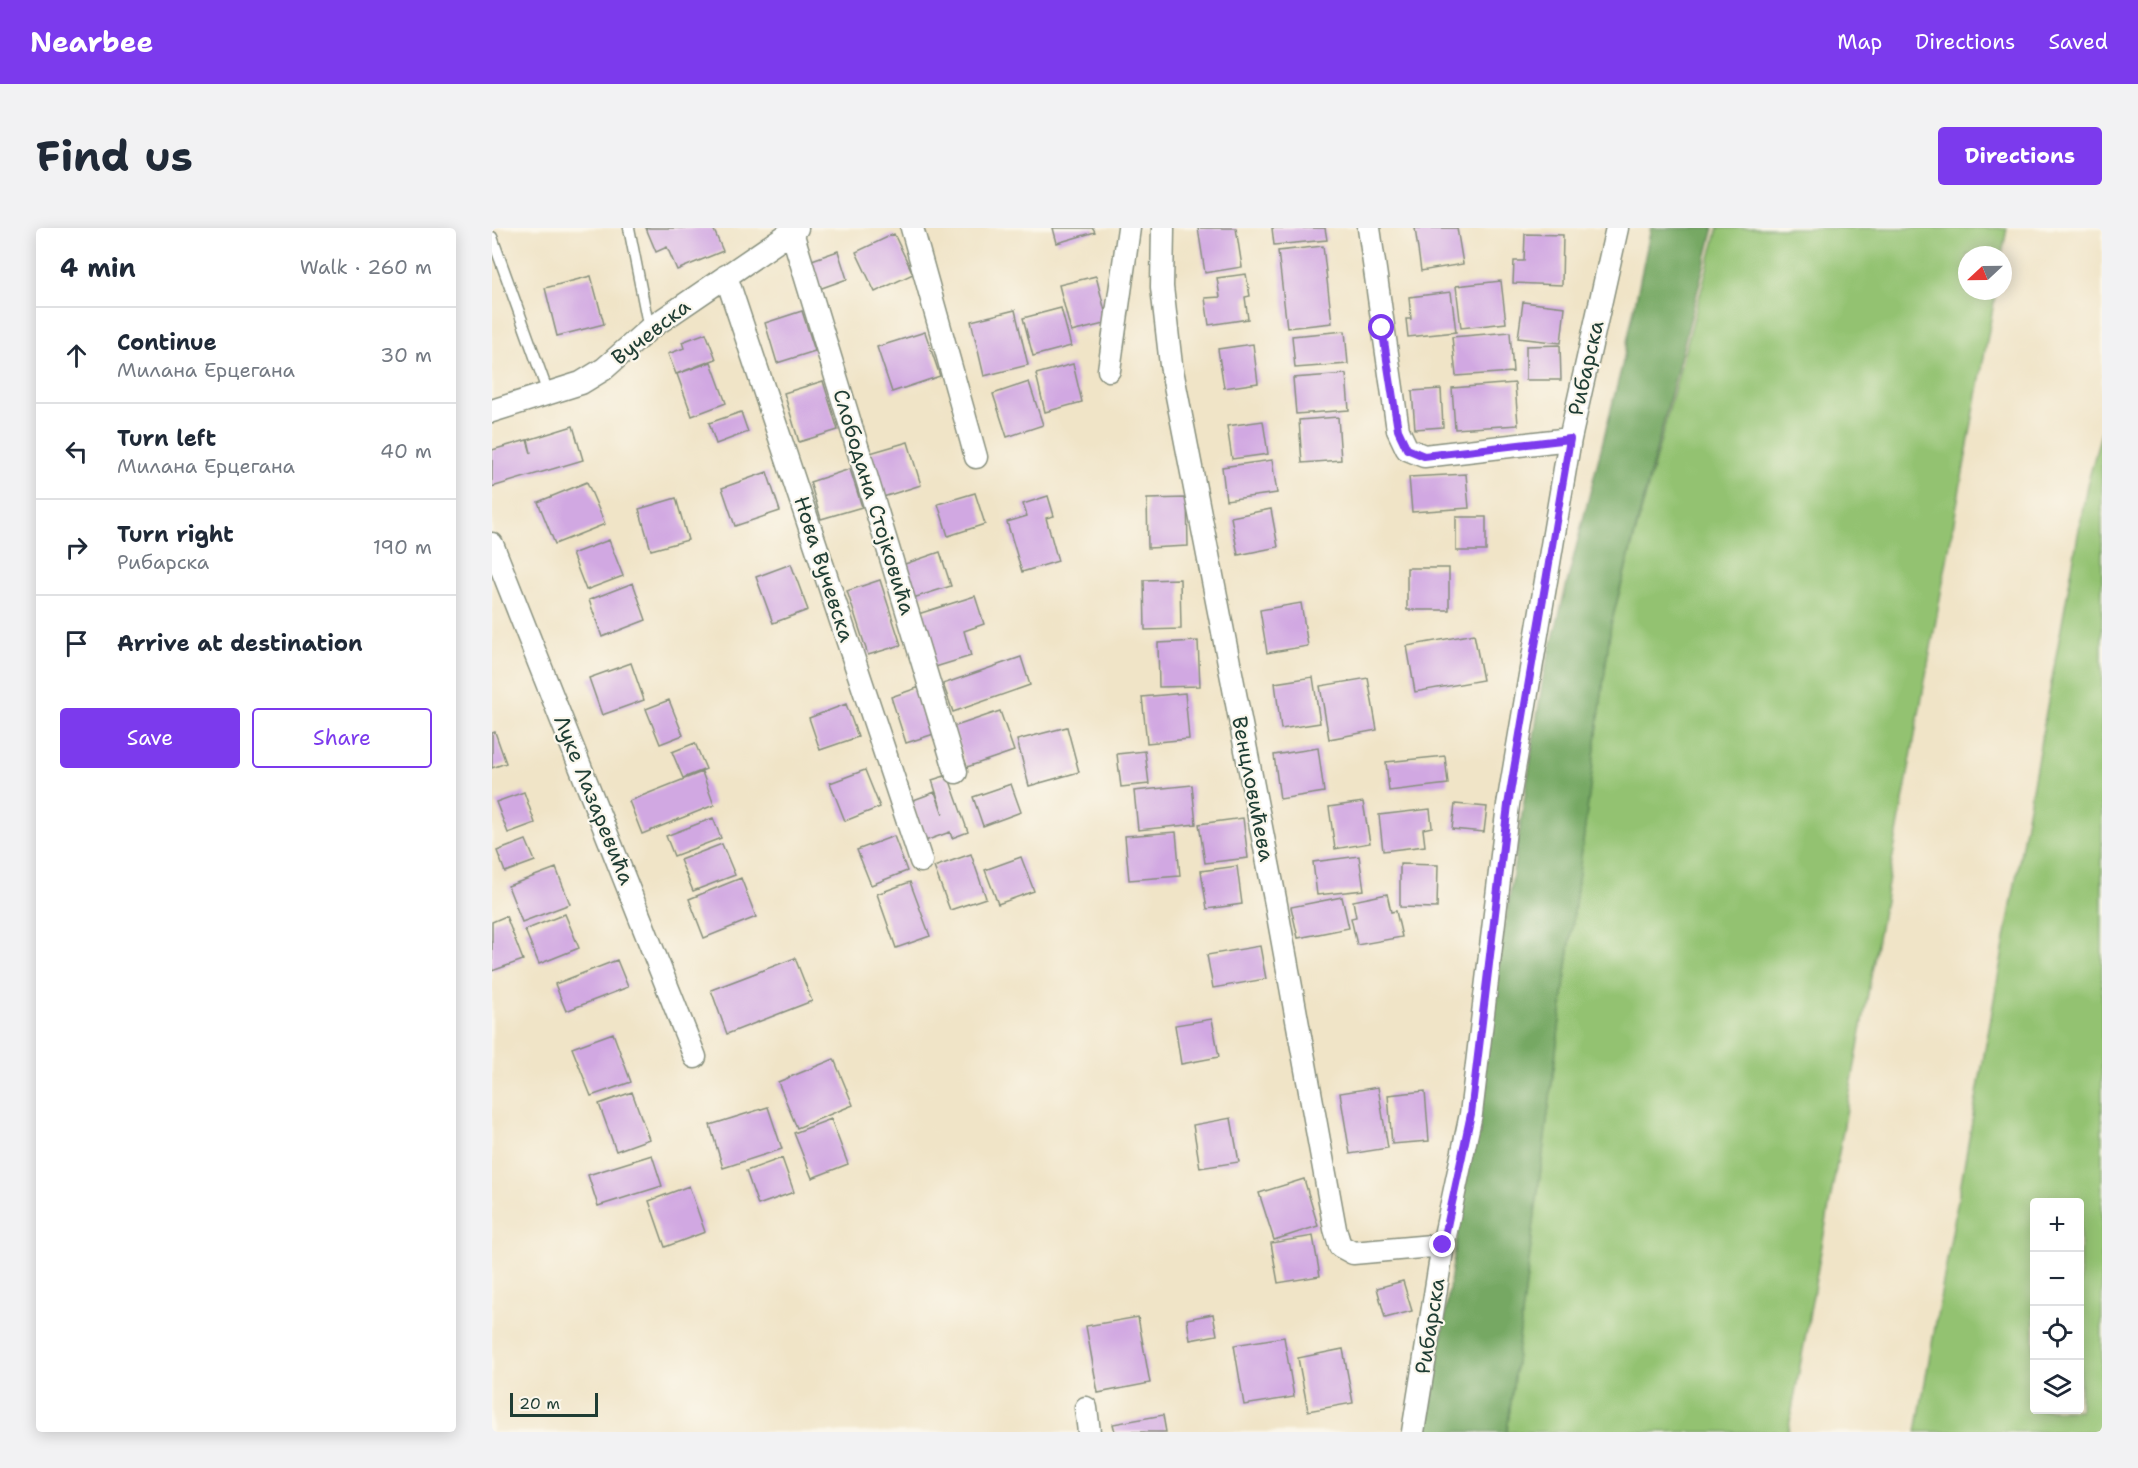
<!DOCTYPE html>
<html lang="en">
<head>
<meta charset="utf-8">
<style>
	:root { --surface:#fff; --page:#f2f2f3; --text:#1f2937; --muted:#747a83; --line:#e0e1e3; --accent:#7c3aed }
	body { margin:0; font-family:"Shantell Sans",sans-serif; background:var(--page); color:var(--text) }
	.controls { position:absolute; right:18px; bottom:18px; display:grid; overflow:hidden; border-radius:6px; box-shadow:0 3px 15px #0003 }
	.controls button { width:54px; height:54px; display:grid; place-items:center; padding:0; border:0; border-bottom:2px solid var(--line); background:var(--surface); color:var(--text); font:30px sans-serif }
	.compass { position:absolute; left:1466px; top:18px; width:54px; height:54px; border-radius:50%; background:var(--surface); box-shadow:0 3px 15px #0003; rotate:248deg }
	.scale { position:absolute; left:18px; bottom:15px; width:88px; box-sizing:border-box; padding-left:6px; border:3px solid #1f3d34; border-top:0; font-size:16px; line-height:21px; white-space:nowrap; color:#1f3d34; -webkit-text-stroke:4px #fbf7ec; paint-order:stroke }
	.stop { position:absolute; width:18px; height:18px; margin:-14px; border:4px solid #7c3aed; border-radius:50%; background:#fff }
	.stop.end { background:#7c3aed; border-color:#fff; box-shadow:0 2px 6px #0008 }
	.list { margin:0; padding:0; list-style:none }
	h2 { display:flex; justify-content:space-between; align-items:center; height:78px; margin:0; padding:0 24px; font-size:26px }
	h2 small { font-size:20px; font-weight:400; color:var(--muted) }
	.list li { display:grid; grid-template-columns:39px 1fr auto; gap:18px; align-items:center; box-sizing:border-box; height:96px; padding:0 24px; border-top:2px solid var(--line) }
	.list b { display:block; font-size:22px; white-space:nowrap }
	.list p { margin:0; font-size:20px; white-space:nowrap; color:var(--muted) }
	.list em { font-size:20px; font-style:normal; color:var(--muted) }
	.actions { display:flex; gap:12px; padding:18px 24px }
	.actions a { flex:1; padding:14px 0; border:2px solid var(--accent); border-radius:6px; text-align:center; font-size:21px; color:var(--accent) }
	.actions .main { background:var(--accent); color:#fff }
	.icon { flex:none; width:33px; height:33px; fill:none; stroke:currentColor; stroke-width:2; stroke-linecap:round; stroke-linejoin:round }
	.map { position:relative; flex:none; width:1610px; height:1204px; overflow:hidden; border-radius:6px }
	header { display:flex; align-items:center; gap:36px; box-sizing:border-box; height:84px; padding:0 30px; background:var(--accent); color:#fff }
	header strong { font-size:28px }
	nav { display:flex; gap:33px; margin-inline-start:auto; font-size:21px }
	.intro { display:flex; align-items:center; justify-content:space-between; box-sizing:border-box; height:144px; padding:0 36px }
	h1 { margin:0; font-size:42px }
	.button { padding:15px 27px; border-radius:6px; background:var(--accent); color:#fff; font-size:21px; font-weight:700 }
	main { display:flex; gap:36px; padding:0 36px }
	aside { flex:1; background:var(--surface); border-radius:6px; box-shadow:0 3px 15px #0003 }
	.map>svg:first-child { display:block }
	.green { fill:#93c271; stroke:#598052; stroke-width:1.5; fill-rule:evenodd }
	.forest { fill:#76a863; stroke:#4a724c; stroke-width:1.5 }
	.building { fill:#d1a8e2 }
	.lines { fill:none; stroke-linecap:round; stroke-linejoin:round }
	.service-casing { stroke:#88907e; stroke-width:13 }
	.minor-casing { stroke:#88907e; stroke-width:25 }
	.service { stroke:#fff; stroke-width:10 }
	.minor { stroke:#fff; stroke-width:22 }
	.route { stroke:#7c3aed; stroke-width:8 }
	.labels { text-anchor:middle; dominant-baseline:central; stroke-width:4.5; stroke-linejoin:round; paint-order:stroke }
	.street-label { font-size:21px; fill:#1f3d34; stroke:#fbf7ec }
</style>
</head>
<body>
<header>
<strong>Nearbee</strong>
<nav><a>Map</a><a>Directions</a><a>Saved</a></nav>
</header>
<div class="intro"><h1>Find us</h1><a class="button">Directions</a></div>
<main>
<aside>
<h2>4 min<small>Walk · 260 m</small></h2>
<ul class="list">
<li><svg class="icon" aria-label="ahead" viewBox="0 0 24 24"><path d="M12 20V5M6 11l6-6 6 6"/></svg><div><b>Continue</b><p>Милана Ерцегана</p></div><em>30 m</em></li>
<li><svg class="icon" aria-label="left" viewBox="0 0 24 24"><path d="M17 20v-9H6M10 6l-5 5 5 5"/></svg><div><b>Turn left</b><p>Милана Ерцегана</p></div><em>40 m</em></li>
<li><svg class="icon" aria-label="right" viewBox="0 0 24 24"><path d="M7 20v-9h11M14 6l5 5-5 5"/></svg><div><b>Turn right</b><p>Рибарска</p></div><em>190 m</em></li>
<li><svg class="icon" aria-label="arrive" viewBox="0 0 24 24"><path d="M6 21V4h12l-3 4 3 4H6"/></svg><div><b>Arrive at destination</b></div></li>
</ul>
<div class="actions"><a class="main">Save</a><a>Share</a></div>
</aside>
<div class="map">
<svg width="1610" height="1204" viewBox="0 0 1610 1204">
	<rect width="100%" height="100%" fill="#fbf7ec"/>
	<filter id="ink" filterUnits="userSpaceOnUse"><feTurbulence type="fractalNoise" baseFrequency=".0167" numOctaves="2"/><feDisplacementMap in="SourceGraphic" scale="12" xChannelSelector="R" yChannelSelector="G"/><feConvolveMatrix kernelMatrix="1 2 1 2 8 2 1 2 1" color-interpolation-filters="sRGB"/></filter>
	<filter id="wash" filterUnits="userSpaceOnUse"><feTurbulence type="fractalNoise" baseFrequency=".008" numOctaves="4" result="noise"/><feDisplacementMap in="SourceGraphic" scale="24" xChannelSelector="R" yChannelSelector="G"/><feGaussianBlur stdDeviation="1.35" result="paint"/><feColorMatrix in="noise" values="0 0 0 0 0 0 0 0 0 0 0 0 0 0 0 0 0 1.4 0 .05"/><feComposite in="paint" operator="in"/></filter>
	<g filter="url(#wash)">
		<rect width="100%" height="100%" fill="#f0e4c7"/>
		<path class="green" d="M1226,0H1515L1510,27H1475V63H1504L1296,1204H1015L1119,396Z
			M1610,202V1204H1424L1595,257ZM1542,974H1588V1182H1542Z"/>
		<path class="forest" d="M1159,0H1222L1119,396L1015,1204H935L1051,450L1130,138Z"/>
		<g id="blocks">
			<path class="building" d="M154,0H221L231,23L185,42L175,19L164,24Z
				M561,0H601L603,4L565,15Z
				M706,0H744L750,39L713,45Z
				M780,0H833L835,12L782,17Z
				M923,0H965L971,36L929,43Z
				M402,6L421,46L383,64L364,24Z
				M1033,6L1071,7L1070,57L1021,55L1022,33H1032Z
				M831,18L840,95L795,100L786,23Z
				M346,23L355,51L327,61L317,33Z
				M754,46L758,68L753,69L756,91L717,97L713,70L728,69L725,50Z
				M99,48L112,96L65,108L53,60Z
				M604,48L616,95L579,104L567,57Z
				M1009,53L1014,95L969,100L964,58Z
				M959,64L964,104L916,109L914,91H919L917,69Z
				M1031,74L1073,79L1069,115L1026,110Z
				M569,80L579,118L541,128L531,90Z
				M523,82L536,137L492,148L479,93Z
				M310,83L323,123L285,135L273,95Z
				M853,103L856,136L803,140L800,108Z
				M433,104L448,148L400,164L385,119Z
				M1018,104L1021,144L964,148L960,109Z
				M214,105L224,131L184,146L176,126L192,120L190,114Z
				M761,116L766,155L732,160L726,121Z
				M1068,117L1069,152H1034V118Z
				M219,134L234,175L200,188L185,146Z
				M581,136L590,174L553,184L544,146Z
				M854,146L857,182L804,186L801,150Z
				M331,153L346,202L307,214L292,165Z
				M537,154L551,197L515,209L501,166Z
				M1023,155L1026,197L963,201L960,160Z
				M949,161L951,199L923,201L920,163Z
				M249,184L256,204L224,216L217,195Z
				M846,189L849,232L810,235L807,192Z
				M771,193L776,226L740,231L735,198Z
				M81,198L91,232L0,259V222L35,212L39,225L36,212Z
				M416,214L429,257L391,269L378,225Z
				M780,232L785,265L734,272L730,239Z
				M358,241L370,279L329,291L318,254Z
				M275,244L288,283L243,298L230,260Z
				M974,246L977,280L920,284L917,249Z
				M95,254L113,296L63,316L46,274Z
				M483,265L493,296L456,308L446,276Z
				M556,268L562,288L554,290L566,333L530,344L515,294L535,288L531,276Z
				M184,270L196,312L159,322L147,281Z
				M695,270L696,318L656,320L655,271Z
				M779,281L786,319L746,327L739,289Z
				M964,289H994V323H964Z
				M117,312L131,348L94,362L80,326Z
				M448,324L459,358L421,370L410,337Z
				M299,336L316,382L281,395L264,349Z
				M915,340H957V382H915Z
				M688,351L689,401L653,402L652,352Z
				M388,352L409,417L376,427L355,363Z
				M141,355L154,392L110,409L97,372Z
				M483,368L492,396L472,403L479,428L440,440L423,387Z
				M809,375L816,418L775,425L768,382Z
				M982,406L991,452L923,464L915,418Z
				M706,413L708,458L667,459L666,415Z
				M529,429L538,457L461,484L451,456Z
				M139,435L152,472L110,487L97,450Z
				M821,449L828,495L789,501L783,455Z
				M876,450L885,502L837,511L828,458Z
				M428,459L442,506L414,515L399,469Z
				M693,465L697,511L655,515L650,469Z
				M177,472L191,507L168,516L154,481Z
				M354,476L366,509L328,522L317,490Z
				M508,483L522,523L475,539L461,499Z
				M575,499L587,544L537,558L525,512Z
				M3,504L14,535L0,540V505Z
				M203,515L214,541L191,550L180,524Z
				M826,520L832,564L788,571L782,527Z
				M653,523L657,556L629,559L625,526Z
				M953,528L956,556L897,563L894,534Z
				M373,542L388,579L353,593L338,555Z
				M210,544L222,577L150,606L137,573Z
				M456,547L476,604L460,610L458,604L433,613L419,573L443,564L451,586L440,552Z
				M519,556L529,584L491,598L481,569Z
				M700,557L704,596L646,602L642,563Z
				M32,564L43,595L16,605L4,574Z
				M871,574L878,615L843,621L837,579Z
				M963,576L995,579L992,604L960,601Z
				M938,581L940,599L931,601L933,618L891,623L887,587Z
				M221,590L229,610L182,628L174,608Z
				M751,590L756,630L713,635L707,596Z
				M684,604L688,648L637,652L633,608Z
				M402,608L415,643L379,657L365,622Z
				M34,612L43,633L13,644L5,623Z
				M230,616L243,647L201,663L188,632Z
				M479,626L494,670L458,682L442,639Z
				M867,628L872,662L825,667L821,634Z
				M529,629L542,663L506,676L493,642Z
				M908,636L946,637L945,680L908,679Z
				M745,638L750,676L715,681L709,643Z
				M64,640L78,676L30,694L16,658Z
				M249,650L264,689L212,710L197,671Z
				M418,654L438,708L404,720L385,666Z
				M895,666L899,684L904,683L910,709L865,717L859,690L864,689L861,673Z
				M850,669L857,700L806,710L799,679Z
				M73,686L87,720L47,736L33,702Z
				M14,688L31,732L0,743V694Z
				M768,718L774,751L721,760L715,727Z
				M303,730L320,773L235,806L219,762Z
				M125,732L136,759L74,783L63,756Z
				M720,791L727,829L689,836L683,797Z
				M121,805L139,854L99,868L80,820Z
				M342,831L361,877L305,900L286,854Z
				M886,859L896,920L858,926L848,865Z
				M933,863L937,913L900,916L896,867Z
				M140,864L157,911L124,923L107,876Z
				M276,879L290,921L231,940L218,897Z
				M739,890L747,934L708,940L701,897Z
				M339,891L356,936L320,950L302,905Z
				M160,927L170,958L106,978L96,947Z
				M290,930L302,964L266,977L254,943Z
				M812,951L826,998L782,1012L767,965Z
				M197,958L213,1004L173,1019L157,973Z
				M821,1008L828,1048L786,1055L779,1015Z
				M911,1053L920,1083L893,1090L885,1060Z
				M721,1086L725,1107L698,1112L695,1091Z
				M646,1089L658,1155L606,1165L594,1098Z
				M792,1109L802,1169L752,1177L742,1117Z
				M851,1121L861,1175L816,1183L806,1130Z
				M671,1187L674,1204H623L621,1196Z"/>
		</g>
	</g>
	<g filter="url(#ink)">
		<use href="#blocks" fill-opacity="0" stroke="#88907e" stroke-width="1.5"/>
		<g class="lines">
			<defs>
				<path id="service" d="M137,0L157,101
					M0,9L56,165"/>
				<path id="minor" d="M420,0L484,229
					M671,0L670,59L679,137L783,671L843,1001L848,1018L861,1025L951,1017
					M877,0L906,202L915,221L932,228L1078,211
					M300,4L464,544
					M234,48L429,633
					M617,142L637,0
					M0,183L89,155L112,141L157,101L305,0
					M0,316L203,829
					M594,1180L597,1204
					M921,1204L951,1017L979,886L1016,577L1078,211L1125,0"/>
			</defs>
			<use href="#service" class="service-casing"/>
			<use href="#minor" class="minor-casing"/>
			<use href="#service" class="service"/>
			<use href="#minor" class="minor"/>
		</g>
	</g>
	<g class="lines" filter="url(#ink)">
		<path class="route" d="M890,100L906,202L915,221L932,228L1078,211L1016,577L979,886L951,1017"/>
	</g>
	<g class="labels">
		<g class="street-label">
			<text transform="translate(159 104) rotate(-38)">Вучевска</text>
			<text transform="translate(1094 140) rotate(-77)">Рибарска</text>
			<text transform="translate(382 274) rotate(73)">Слободана Стојковића</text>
			<text transform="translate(332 341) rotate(72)">Нова Вучевска</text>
			<text transform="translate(761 561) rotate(79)">Венцловићева</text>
			<text transform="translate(102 572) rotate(68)">Луке Лазаревића</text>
			<text transform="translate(938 1098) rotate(-81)">Рибарска</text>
		</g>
	</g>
</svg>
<div class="controls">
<button>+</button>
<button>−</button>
<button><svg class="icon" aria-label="locate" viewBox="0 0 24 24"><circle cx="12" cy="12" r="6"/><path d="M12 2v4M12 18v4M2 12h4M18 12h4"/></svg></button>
<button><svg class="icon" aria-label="layers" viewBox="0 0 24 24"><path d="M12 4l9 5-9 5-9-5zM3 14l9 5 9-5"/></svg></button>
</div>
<svg class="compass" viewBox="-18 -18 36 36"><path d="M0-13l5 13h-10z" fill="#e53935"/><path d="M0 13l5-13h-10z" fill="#747a83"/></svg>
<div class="scale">20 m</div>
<div class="stop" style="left:890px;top:100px"></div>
<div class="stop end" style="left:951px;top:1017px"></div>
</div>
</main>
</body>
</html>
